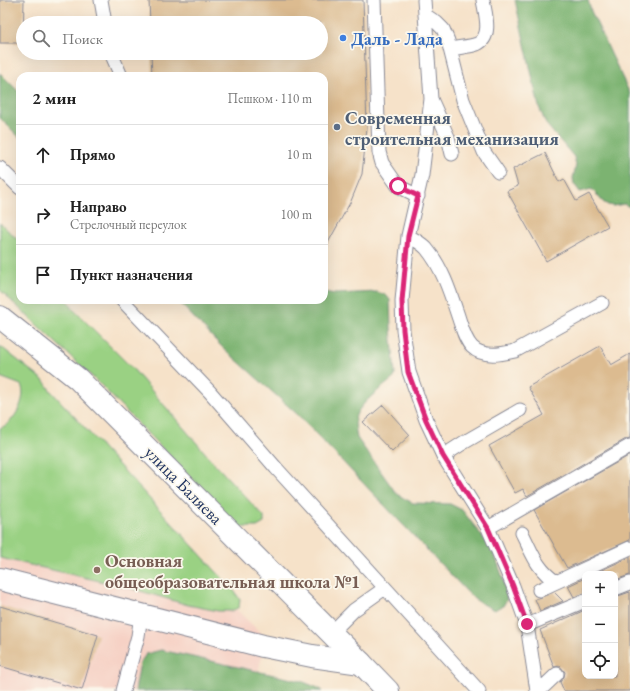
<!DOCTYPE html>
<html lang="ru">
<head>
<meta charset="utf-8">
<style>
	:root { --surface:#fff; --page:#f2f2f2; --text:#222; --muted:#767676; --line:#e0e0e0 }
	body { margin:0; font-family:"EB Garamond",serif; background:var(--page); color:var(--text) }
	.controls { position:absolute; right:12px; bottom:12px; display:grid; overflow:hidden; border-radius:8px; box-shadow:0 4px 16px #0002 }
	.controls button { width:36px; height:36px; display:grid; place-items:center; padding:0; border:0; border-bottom:1px solid var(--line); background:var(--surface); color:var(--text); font:20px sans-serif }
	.stop { position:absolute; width:12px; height:12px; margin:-9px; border:3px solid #db2777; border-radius:50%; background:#fff }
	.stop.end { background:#db2777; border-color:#fff; box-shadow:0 1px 4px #0008 }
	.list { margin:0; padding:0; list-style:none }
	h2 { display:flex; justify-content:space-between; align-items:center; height:52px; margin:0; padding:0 16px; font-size:17px }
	h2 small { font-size:13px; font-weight:400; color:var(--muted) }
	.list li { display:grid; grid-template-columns:26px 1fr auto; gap:12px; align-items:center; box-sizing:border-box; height:60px; padding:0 16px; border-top:1px solid var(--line) }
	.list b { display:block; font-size:15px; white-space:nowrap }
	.list p { margin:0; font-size:13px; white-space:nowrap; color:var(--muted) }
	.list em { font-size:13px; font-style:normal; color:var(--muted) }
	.icon { flex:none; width:22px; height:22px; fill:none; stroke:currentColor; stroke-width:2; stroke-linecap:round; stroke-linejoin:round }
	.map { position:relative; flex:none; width:630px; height:691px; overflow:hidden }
	.search { position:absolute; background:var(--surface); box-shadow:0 4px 16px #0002; left:16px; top:16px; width:312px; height:44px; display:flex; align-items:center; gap:10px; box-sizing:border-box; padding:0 14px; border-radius:22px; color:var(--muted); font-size:15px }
	.panel { position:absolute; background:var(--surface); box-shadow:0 4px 16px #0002; left:16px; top:72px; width:312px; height:232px; border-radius:12px }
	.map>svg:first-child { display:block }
	.built { fill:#f6d1c5 }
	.green { fill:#9ad183; stroke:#5a8070 }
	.forest { fill:#7bb371; stroke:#4b7168 }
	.building { fill:#dcbb90 }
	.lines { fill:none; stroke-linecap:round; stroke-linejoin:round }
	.lane-casing { stroke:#888894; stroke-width:15 }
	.street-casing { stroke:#888894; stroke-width:24 }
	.secondary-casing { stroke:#888894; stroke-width:24 }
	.lane { stroke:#fff; stroke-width:13 }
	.street { stroke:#fff; stroke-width:22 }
	.secondary { stroke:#fff; stroke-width:22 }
	.route { stroke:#db2777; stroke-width:5 }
	.shop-dot { fill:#3f7fe0; stroke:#fbf7ec; stroke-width:1.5 }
	.service-dot { fill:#5c6f8a; stroke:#fbf7ec; stroke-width:1.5 }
	.education-dot { fill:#8d6e63; stroke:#fbf7ec; stroke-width:1.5 }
	.labels { text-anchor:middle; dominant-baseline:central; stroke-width:3.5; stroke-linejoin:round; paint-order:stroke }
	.shop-label { font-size:18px; font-weight:bold; fill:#366cbe; stroke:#fbf7ec; text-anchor:start }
	.service-label { font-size:18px; font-weight:bold; fill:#4e5e75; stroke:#fbf7ec; text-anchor:start }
	.street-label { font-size:18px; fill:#1b2f5e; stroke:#fbf7ec }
	.education-label { font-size:18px; font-weight:bold; fill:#785e54; stroke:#fbf7ec; text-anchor:start }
</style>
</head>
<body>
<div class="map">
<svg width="630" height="691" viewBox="0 0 630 691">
	<rect width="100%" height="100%" fill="#fbf7ec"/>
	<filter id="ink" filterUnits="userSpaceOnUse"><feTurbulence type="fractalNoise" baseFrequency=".025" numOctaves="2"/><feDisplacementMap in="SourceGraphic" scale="8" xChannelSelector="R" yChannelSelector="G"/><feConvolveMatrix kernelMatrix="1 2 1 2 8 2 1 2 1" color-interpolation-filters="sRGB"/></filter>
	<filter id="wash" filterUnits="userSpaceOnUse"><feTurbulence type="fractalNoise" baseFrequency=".012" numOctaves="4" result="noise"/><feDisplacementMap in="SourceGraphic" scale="16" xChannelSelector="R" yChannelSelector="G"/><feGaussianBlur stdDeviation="0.9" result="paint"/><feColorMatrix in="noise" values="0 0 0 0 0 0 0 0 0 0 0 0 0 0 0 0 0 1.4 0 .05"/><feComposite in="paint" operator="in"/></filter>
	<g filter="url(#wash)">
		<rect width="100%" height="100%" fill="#f6e2c9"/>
		<path class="built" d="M0,445L126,505L263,635V652L253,691H0Z"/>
		<path class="green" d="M0,223L20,242V300H67L73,309L133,369L213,462L264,517V523L257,527H238L101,385L0,290Z
			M0,346L44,381L50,390L235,592L240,600L239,607L232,611H218L188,605L130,588L0,558V428C14,424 28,397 21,385L0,377Z"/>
		<path class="forest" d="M515,0H588L591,11L630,94V207L624,204L613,206L608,205L603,202L592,189L580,192L574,184L573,178L576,165L574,157L546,124L539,107Z
			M0,73L20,93V138L0,118Z
			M324,292L335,294L377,292L386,295L390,300L391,329L395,374L394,378C383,387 357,405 355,419C355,425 356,432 357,438L396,493L405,499L413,503L450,504L462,510L493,550L503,578L507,599L503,606L494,610L474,599L297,414L221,346L177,300H324Z
			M161,650L301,681L318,688L323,691H135L140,663L146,654Z"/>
		<g id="blocks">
			<path class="building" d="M0,0H24L23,43H0Z
				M149,0H363L367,128L362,174L351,201L324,250V76H152L151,53H321V23H150Z
				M545,153L559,182L564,179L576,201L589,194L608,226L546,261L507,191L518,186L513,169Z
				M600,346L611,365L630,354V438L626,439L527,496L523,489L515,493L489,446L544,415L528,387Z
				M383,405L410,435L392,452L363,422Z
				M630,455V540L567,568L534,510Z
				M630,557V575L615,580V574H593Z
				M585,578V593L574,597L568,586Z
				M554,592L563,601L540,611L535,599L542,597Z
				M630,592V691H564L560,682L564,677L565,672L560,666L554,667L540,630L585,610V676H615V597Z
				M0,606L98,635L82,690L0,666Z"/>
		</g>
	</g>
	<g filter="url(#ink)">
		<use href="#blocks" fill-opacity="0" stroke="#888894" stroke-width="1"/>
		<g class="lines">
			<defs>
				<path id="lane" d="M101,0L105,23
					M374,0L379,152L382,163L398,186L418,196
					M424,0L431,99L422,175L408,236L402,301L403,330L409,372L426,420L443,456L488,528L513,586L527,625L537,691
					M425,15L437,23L443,29L448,41L463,100L484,152L498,172
					M451,49C459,47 469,47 477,44C493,37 485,13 483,0
					M111,53L121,76
					M431,99L448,137L452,154
					M0,168L20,188
					M408,236C414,239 421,243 426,248C443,268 451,295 459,319C462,328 465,340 472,347C483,358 502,354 515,351L602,303
					M122,300L210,392L276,468L479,691
					M443,456L463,443L520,410
					M488,528L630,446
					M522,533C533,554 536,568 556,582
					M615,589L630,583
					M539,590L630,548
					M527,625L585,601
					M331,633L354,610L385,588
					M123,691L138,636L141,615
					M539,691L557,674"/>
				<path id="street" d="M0,579L263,646L312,656L361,663"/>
				<path id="secondary" d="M0,317L78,379L361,663L388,691"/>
			</defs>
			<use href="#lane" class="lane-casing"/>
			<use href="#street" class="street-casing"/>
			<use href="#secondary" class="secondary-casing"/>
			<use href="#lane" class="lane"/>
			<use href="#street" class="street"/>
			<use href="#secondary" class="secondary"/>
		</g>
	</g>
	<g class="lines" filter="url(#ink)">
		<path class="route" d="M398,186L418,196L408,236L402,301L403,330L408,372L426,420L443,456L488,528L513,586L527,624"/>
	</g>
	<circle class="shop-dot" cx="343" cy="38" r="4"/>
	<circle class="service-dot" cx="337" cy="127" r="4"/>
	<circle class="education-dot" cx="97" cy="570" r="4"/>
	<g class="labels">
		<g class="shop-label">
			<text x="351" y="38">Даль - Лада</text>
		</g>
		<g class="service-label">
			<text x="345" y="117">Современная<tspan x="345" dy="21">строительная механизация</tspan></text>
		</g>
		<g class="street-label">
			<text transform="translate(184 485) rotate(45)">улица Баляева</text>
		</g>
		<g class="education-label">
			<text x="105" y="560">Основная<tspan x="105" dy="21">общеобразовательная школа №1</tspan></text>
		</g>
	</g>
</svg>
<div class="controls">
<button>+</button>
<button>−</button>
<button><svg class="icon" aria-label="locate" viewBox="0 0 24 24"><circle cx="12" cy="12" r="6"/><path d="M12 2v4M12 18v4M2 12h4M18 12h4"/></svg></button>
</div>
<div class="stop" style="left:398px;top:186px"></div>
<div class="stop end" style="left:527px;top:624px"></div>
<div class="search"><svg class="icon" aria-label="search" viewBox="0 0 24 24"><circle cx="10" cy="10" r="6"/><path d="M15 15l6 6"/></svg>Поиск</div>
<section class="panel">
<h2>2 мин<small>Пешком · 110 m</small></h2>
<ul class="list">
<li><svg class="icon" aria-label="ahead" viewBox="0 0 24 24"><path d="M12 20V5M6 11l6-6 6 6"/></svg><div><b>Прямо</b></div><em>10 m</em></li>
<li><svg class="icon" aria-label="right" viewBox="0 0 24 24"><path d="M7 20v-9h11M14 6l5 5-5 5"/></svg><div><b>Направо</b><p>Стрелочный переулок</p></div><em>100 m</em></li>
<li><svg class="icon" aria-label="arrive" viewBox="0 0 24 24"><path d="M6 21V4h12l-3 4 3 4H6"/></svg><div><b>Пункт назначения</b></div></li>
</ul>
</section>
</div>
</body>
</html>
